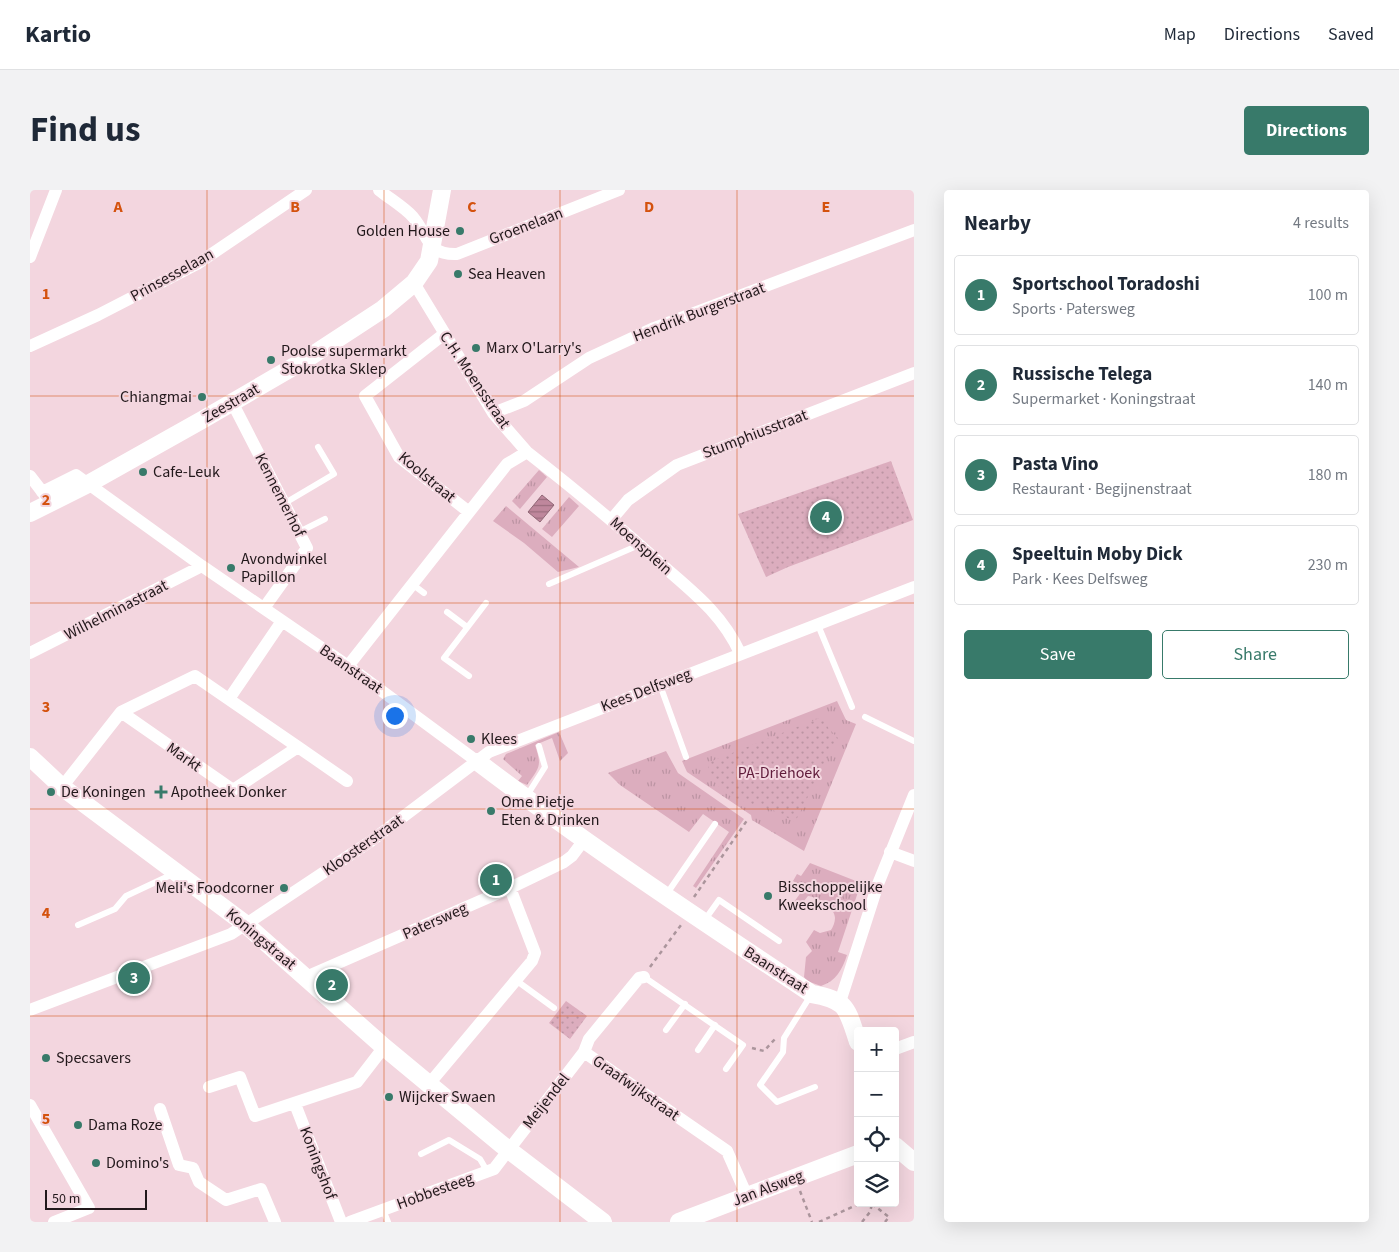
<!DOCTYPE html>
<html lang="en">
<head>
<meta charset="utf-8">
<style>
	:root { --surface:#fff; --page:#f2f2f3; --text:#1f2937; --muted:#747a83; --line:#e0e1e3; --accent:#387a6a }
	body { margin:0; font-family:"Source Sans 3",sans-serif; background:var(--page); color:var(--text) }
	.controls { position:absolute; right:15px; bottom:15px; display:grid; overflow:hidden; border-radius:5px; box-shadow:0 5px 20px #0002 }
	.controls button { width:45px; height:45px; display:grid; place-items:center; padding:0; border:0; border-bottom:1px solid var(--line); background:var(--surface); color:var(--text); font:25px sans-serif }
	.scale { position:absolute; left:15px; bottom:12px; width:102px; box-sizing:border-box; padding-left:5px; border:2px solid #22181b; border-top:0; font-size:14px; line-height:18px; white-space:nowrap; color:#22181b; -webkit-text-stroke:4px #f3d6df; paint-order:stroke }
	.you { position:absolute; left:364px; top:525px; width:18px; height:18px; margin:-12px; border:4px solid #fff; border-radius:50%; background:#1a73e8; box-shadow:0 0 0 8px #1a73e833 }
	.badge { display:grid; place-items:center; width:32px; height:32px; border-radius:50%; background:var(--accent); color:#fff; font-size:16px; font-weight:700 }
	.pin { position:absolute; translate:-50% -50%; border:2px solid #fff; box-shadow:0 1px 5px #0006 }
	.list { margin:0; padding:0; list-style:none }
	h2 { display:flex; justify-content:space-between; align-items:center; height:65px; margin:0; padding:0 20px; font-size:21px }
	h2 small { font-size:16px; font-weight:400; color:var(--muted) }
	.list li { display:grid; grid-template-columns:32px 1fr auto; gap:15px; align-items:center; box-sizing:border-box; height:80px; margin:0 10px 10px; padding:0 10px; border:1px solid var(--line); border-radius:5px }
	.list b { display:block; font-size:19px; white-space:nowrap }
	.list p { margin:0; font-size:16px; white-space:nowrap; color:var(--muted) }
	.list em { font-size:16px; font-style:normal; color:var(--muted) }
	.actions { display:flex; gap:10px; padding:15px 20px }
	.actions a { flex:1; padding:11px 0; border:1px solid var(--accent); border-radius:5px; text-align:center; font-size:18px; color:var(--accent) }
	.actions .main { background:var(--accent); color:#fff }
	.icon { flex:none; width:28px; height:28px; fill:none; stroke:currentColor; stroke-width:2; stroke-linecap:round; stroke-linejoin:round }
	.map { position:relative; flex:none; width:884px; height:1032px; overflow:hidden; border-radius:5px }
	header { display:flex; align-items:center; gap:30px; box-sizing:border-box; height:70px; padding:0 25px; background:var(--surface); border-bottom:1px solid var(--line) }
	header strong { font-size:24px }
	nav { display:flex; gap:28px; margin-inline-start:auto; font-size:18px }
	.intro { display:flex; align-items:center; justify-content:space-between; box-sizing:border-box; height:120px; padding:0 30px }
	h1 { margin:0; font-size:35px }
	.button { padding:12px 22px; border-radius:5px; background:var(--accent); color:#fff; font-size:18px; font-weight:700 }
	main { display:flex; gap:30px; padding:0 30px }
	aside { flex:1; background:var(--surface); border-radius:5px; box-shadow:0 5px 20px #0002 }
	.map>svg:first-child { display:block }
	.grass { fill:url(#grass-tufts) }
	.park { fill:url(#park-dots) }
	.water { fill:url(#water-rules); stroke:#906675 }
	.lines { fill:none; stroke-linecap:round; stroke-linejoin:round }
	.path { stroke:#ab959c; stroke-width:2.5; stroke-dasharray:4 4; stroke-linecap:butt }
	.lane { stroke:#fff; stroke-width:6 }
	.street { stroke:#fff; stroke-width:12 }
	.secondary { stroke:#fff; stroke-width:18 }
	.grid { fill:none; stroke:#d4520e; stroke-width:1; stroke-opacity:0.55 }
	.poi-dot { fill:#387a6a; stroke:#f3d6df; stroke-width:2 }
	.labels { text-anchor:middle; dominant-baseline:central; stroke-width:4; stroke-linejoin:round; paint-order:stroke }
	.street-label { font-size:16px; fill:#22181b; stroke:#f3d6df }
	.poi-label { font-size:16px; fill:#22181b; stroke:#f3d6df; text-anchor:start }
	.park-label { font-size:16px; fill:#601c3b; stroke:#f3d6df }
	.grid-label { font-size:16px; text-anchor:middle; font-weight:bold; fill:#d4520e; stroke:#f3d6df; stroke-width:4; stroke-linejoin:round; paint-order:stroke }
</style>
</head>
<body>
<header>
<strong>Kartio</strong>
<nav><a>Map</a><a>Directions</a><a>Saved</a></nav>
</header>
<div class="intro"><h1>Find us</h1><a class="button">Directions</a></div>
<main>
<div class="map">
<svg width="884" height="1032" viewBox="0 0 884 1032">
	<defs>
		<pattern id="grass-tufts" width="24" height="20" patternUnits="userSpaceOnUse" patternTransform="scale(1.25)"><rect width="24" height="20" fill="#dcadbe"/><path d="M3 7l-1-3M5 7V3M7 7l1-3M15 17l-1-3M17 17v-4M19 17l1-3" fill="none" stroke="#bc94a3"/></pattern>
		<pattern id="park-dots" width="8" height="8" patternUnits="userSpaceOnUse" patternTransform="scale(1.25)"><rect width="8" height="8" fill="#dcadbe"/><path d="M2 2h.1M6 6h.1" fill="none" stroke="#bc94a3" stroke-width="1.8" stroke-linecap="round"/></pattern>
		<pattern id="water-rules" width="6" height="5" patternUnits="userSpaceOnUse" patternTransform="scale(1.25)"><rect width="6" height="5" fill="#bf879c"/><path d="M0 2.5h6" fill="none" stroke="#9b6d7e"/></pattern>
	</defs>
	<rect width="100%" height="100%" fill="#f3d6df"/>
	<path class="grass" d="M509,280L517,287L490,319L482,311Z
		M539,307L549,316L522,347L512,339Z
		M476,316L549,377L528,382L494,353L463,331Z
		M807,511L816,530L826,534L774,661L722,630L721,625L657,582L652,571Z
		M529,542L538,563L530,571L522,548L505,555C512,576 510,577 497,595L488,591L492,586L473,569L476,564Z
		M636,561L648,583L714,629L666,698L663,696L699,642L673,624L659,642L590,595L578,583Z
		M780,673L831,693L808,762L817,765C812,780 806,791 791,796L777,791L774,787L776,767L782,761L776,752L784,740L790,743L801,740C803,737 805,732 805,728C805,717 787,707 778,706L770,716L764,712L774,698L763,691L767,684L771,686Z"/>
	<path class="park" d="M861,271L883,330L758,377L736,387L708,324Z
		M792,527L799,539L808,548L765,632C756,627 747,621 737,618C706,609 687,608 677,573Z
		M536,811L557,826L540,849L519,833Z"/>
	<path class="water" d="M512,305L524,315L510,332L498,322Z"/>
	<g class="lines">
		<path class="path" d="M664,707L718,629
			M620,777L651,735
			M722,858L734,861L745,849
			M770,1001L782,1032
			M842,1014L859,1027L855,1032
			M789,1032L831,1013
			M832,1032L840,1022L842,1014L839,1013"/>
		<path class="lane" d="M255,313L304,284L288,257
			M269,342L295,329
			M382,394L394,403
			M519,394L609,355
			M417,422L437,437
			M788,435L822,517
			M439,486L414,468L456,413
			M630,495L656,567
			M835,527L884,551
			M496,607L515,577L509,556
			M636,705L685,634
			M674,731L689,710L749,751
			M48,735L85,719L96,706L145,683
			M614,787L713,855L696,879
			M487,791L524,818
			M781,805L754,848L753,862L730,895L747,912L785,897
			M636,840L655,814
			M668,860L685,835
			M391,964L419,950L450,969L457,981
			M353,1020L358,1032"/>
		<path class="street" d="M349,0C360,9 374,17 383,27C399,46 396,65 427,64L589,0
			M0,67L26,0
			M414,144L335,206L369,267L439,322
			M0,156L68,125L167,74L276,0
			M202,212L277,358L234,418
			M463,223L494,211L559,168L624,138L884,40
			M497,262C543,298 588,335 632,375C664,403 692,424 710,463
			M0,286L17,308
			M12,302L46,285L172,376L318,476L448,572
			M582,329L598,310L647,275L884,183
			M0,463L172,376
			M318,476L477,274L497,262L463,223L384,93
			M199,509L252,431
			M268,557L317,591
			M32,597L91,522L203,600L268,557L165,486L91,522
			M860,662L884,671
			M276,787L480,698L534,672L542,666L554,650
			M614,787L609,788L559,849L554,862L697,961L717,1006
			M810,812L848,694L884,605
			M0,820L201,744L341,651L459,562L884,397
			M865,859L884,852
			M399,894L502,771L505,763L480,698
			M179,897L210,887L225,926L327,892L354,857
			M265,914L311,1032
			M0,915L59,1018L24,1032
			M130,919L149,975L163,978L169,992L196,1010L231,999L245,1032
			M320,1032L464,979L554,862"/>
		<path class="secondary" d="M0,323L58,294L172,230L275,170L353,119L384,93L399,71L412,0
			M0,567L32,597L214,733L354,857L471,954L573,1032
			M448,572C556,654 669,729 782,804C818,810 817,819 828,852
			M865,956L884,972
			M649,1032L828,964"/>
	</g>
	<path class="grid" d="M177,0V1032M354,0V1032M530,0V1032M707,0V1032M0,206H884M0,413H884M0,619H884M0,826H884"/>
	<g class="poi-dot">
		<circle cx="430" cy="41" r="5"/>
		<circle cx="428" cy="84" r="5"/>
		<circle cx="446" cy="158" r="5"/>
		<circle cx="241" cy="170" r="5"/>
		<circle cx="172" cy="207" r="5"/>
		<circle cx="113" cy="282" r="5"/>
		<circle cx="201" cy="378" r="5"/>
		<circle cx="441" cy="549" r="5"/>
		<circle cx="21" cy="602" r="5"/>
		<path d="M128.5 594.5h5v5h5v5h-5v5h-5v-5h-5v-5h5z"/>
		<circle cx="461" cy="621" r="5"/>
		<circle cx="254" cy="698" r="5"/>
		<circle cx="738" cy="706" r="5"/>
		<circle cx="16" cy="868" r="5"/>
		<circle cx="359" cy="907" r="5"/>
		<circle cx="48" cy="935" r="5"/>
		<circle cx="66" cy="973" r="5"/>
	</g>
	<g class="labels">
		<g class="street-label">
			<text transform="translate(496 36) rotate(-21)">Groenelaan</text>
			<text transform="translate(142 85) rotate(-29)">Prinsesselaan</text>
			<text transform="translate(669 122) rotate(-21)">Hendrik Burgerstraat</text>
			<text transform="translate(445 190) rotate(56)">C.H. Moensstraat</text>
			<text transform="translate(201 213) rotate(-30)">Zeestraat</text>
			<text transform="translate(725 244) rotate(-21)">Stumphiusstraat</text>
			<text transform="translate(397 287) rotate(40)">Koolstraat</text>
			<text transform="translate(250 305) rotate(63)">Kennemerhof</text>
			<text transform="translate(611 356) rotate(42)">Moensplein</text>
			<text transform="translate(86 420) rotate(-27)">Wilhelminastraat</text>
			<text transform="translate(321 479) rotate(35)">Baanstraat</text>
			<text transform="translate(616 500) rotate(-21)">Kees Delfsweg</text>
			<text transform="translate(154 567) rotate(35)">Markt</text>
			<text transform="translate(333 655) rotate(-35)">Kloosterstraat</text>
			<text transform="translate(405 731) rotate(-24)">Patersweg</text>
			<text transform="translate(231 749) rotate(40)">Koningstraat</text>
			<text transform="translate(746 780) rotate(33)">Baanstraat</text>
			<text transform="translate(606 898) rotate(35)">Graafwijkstraat</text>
			<text transform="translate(516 911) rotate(-52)">Meijendel</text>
			<text transform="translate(288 973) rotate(69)">Koningshof</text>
			<text transform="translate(738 998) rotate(-21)">Jan Alsweg</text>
			<text transform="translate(405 1001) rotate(-20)">Hobbesteeg</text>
		</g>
		<g class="poi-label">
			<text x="420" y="41" text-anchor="end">Golden House</text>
			<text x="438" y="84">Sea Heaven</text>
			<text x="456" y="158">Marx O'Larry's</text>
			<text x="251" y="161">Poolse supermarkt<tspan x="251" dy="18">Stokrotka Sklep</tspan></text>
			<text x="162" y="207" text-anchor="end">Chiangmai</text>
			<text x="123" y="282">Cafe-Leuk</text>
			<text x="211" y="369">Avondwinkel<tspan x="211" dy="18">Papillon</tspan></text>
			<text x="451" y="549">Klees</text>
			<text x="31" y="602">De Koningen</text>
			<text x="141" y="602">Apotheek Donker</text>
			<text x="471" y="612">Ome Pietje<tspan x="471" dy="18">Eten &amp; Drinken</tspan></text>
			<text x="748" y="697">Bisschoppelijke<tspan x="748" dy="18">Kweekschool</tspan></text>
			<text x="244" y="698" text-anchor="end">Meli's Foodcorner</text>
			<text x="26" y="868">Specsavers</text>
			<text x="369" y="907">Wijcker Swaen</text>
			<text x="58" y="935">Dama Roze</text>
			<text x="76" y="973">Domino's</text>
		</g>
		<g class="park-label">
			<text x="749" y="583">PA-Driehoek</text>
		</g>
	</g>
	<g class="grid-label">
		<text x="88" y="22">A</text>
		<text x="265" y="22">B</text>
		<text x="442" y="22">C</text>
		<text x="619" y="22">D</text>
		<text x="796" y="22">E</text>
		<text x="16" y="109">1</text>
		<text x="16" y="315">2</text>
		<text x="16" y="522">3</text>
		<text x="16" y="728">4</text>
		<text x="16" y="934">5</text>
	</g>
</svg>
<div class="controls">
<button>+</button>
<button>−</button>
<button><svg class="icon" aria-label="locate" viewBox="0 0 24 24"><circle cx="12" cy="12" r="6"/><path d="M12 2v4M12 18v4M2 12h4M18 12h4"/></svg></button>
<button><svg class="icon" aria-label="layers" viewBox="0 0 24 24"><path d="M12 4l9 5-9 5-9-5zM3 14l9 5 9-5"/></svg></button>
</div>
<div class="scale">50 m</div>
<div class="you"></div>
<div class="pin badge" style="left:466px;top:690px">1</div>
<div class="pin badge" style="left:302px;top:795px">2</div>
<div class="pin badge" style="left:104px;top:788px">3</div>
<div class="pin badge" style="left:796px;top:327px">4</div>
</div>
<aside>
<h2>Nearby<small>4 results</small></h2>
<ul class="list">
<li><span class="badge">1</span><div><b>Sportschool Toradoshi</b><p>Sports · Patersweg</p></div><em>100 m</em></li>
<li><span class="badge">2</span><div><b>Russische Telega</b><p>Supermarket · Koningstraat</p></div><em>140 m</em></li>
<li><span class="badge">3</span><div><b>Pasta Vino</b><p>Restaurant · Begijnenstraat</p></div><em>180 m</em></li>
<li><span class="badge">4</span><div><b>Speeltuin Moby Dick</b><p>Park · Kees Delfsweg</p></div><em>230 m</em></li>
</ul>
<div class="actions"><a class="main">Save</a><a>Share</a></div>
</aside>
</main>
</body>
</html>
